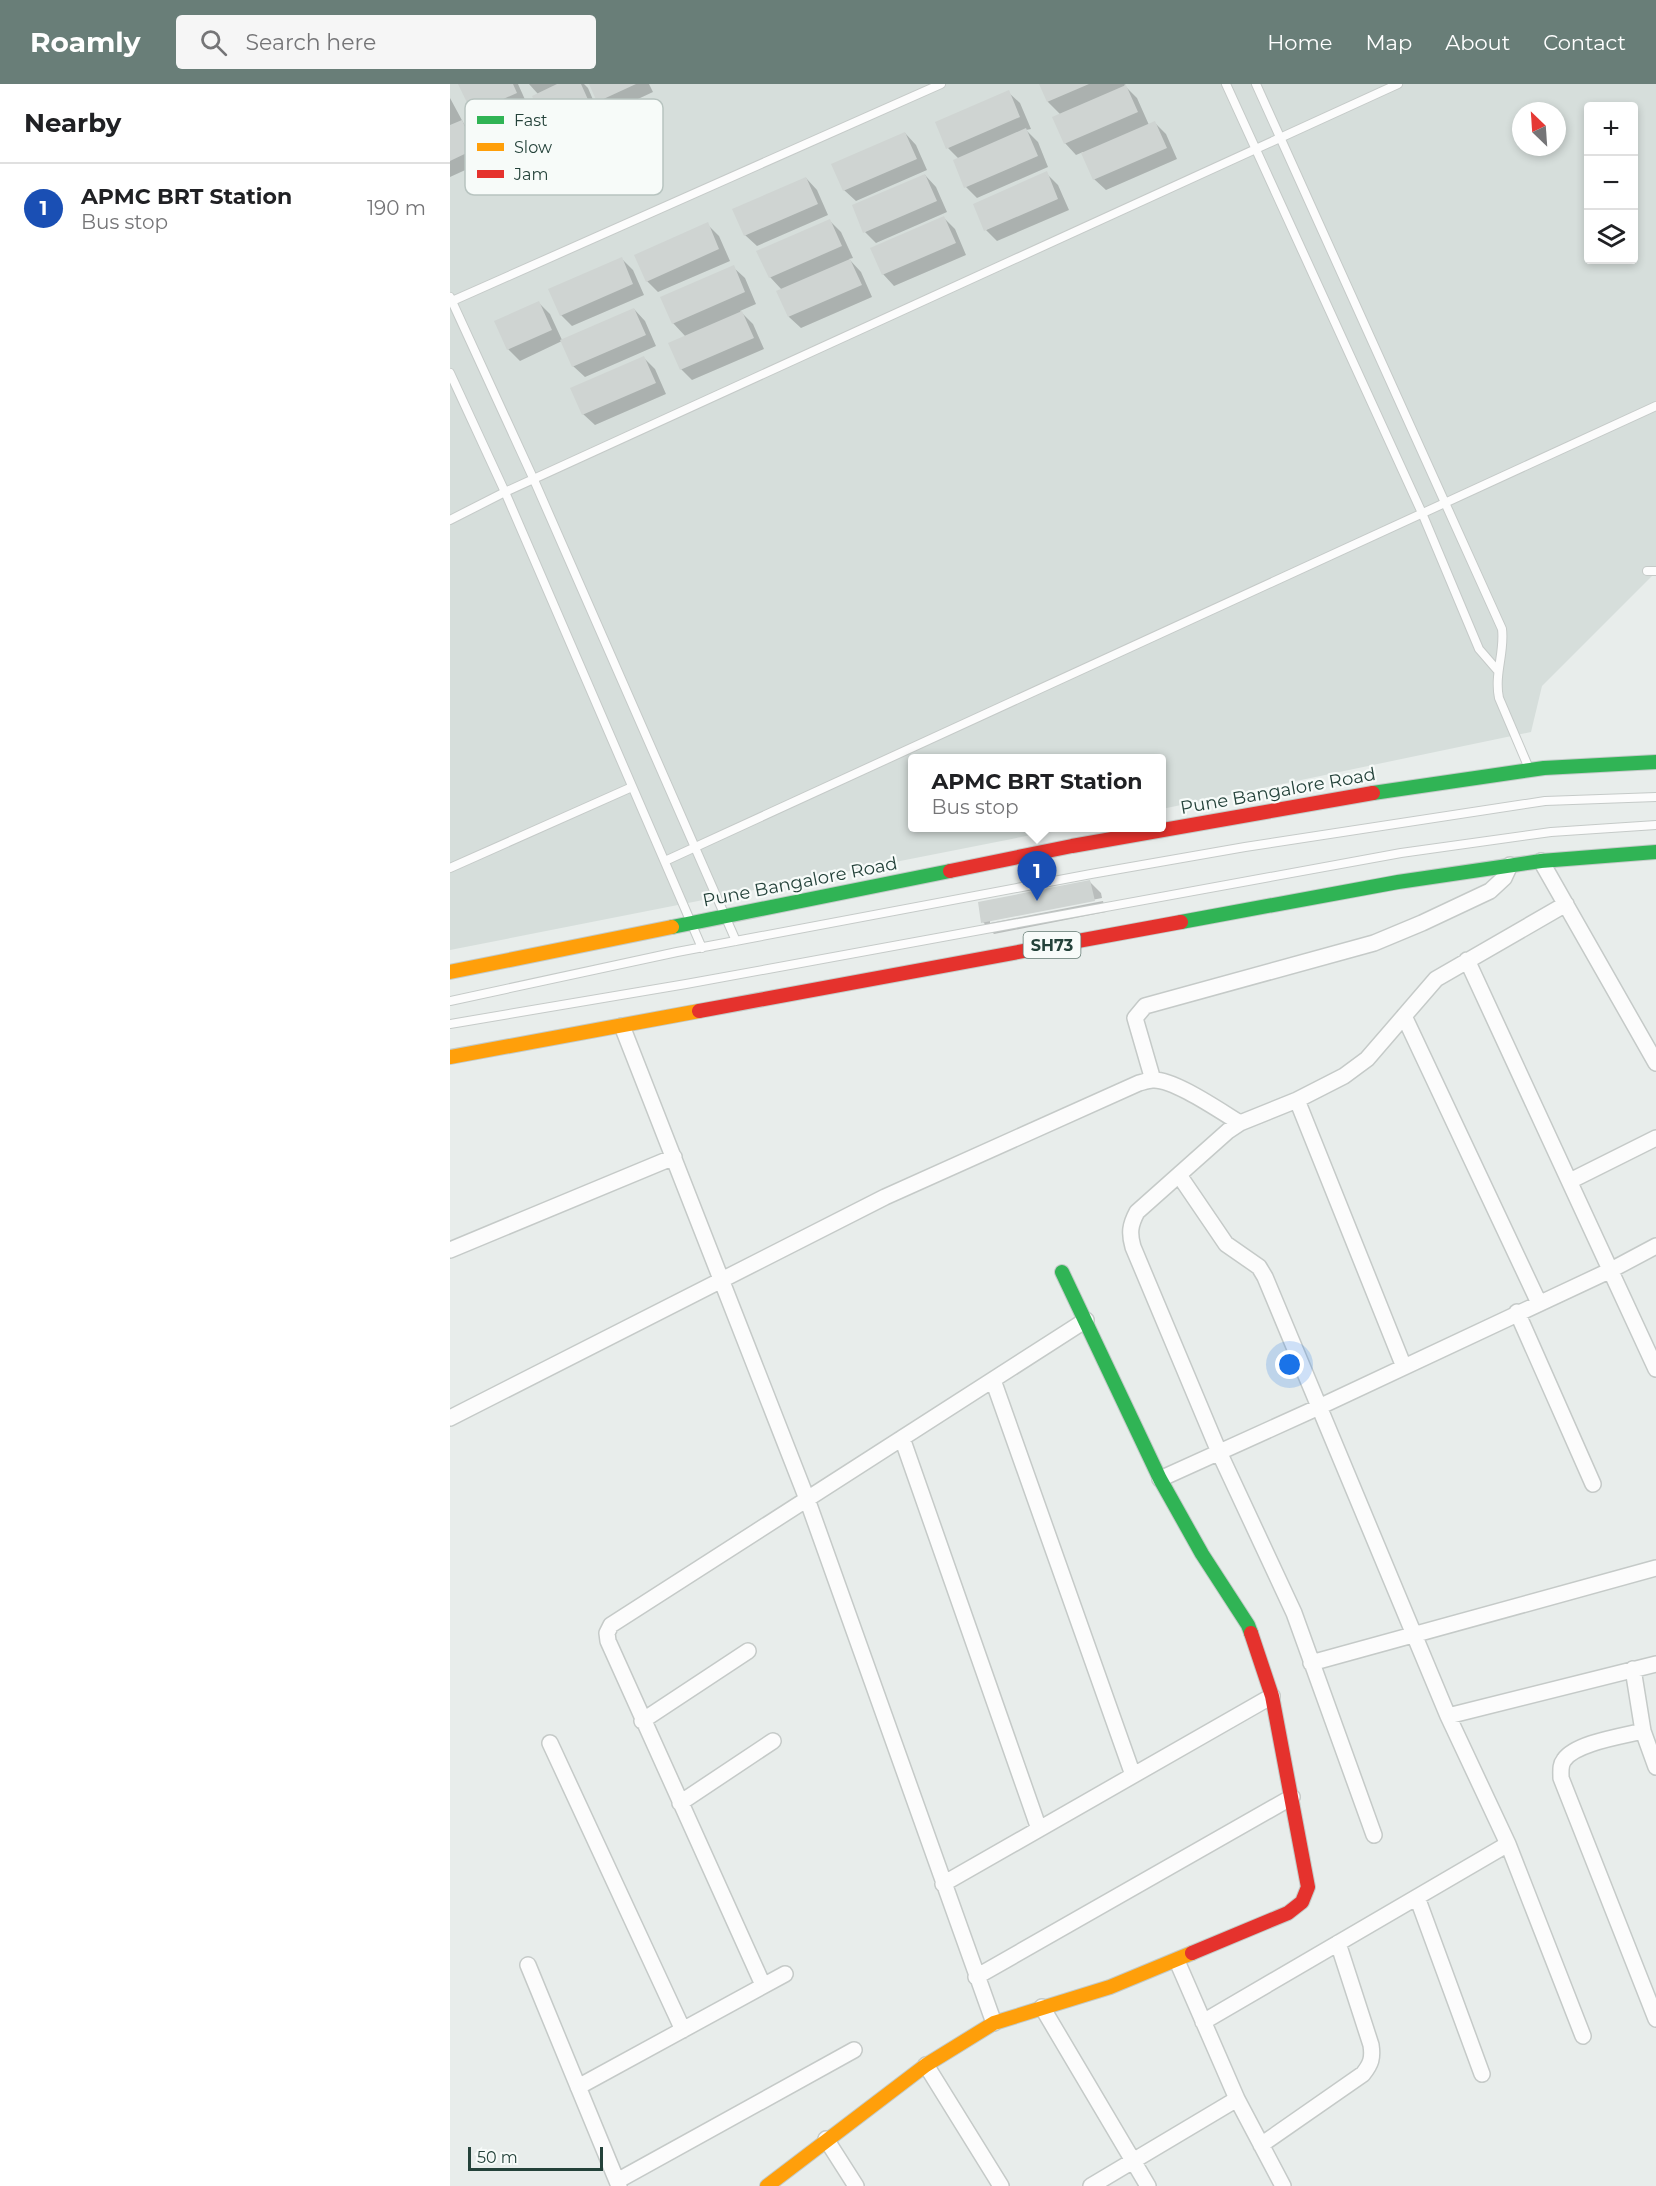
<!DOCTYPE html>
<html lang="en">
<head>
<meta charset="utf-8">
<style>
	:root { --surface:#fff; --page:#f6f6f6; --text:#202124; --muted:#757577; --line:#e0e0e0; --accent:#697e78 }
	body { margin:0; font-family:Montserrat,sans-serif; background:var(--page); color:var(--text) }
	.controls { position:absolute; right:18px; top:18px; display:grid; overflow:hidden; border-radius:6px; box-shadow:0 3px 9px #0003 }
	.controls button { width:54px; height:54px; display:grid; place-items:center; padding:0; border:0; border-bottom:2px solid var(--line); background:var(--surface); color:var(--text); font:30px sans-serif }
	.compass { position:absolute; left:1062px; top:18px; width:54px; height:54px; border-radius:50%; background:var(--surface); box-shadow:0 3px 9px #0003; rotate:335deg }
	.scale { position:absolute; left:18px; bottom:15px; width:135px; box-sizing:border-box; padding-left:6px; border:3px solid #24423a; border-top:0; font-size:16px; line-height:21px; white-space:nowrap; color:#24423a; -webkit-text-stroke:4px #f7fbf9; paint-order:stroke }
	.you { position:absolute; left:840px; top:1281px; width:21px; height:21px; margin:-15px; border:4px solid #fff; border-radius:50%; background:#1a73e8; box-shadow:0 0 0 9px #1a73e833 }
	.badge { display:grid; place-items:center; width:39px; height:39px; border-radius:50%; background:var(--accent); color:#fff; font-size:20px; font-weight:700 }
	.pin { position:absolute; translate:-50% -50px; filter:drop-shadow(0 2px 3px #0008) }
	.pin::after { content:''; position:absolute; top:32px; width:21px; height:18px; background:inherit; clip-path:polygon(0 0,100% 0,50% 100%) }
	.popup { position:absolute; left:458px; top:670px; width:258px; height:78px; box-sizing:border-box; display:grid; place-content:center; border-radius:6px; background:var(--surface); filter:drop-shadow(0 2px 4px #0005); font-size:20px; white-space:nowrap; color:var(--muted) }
	.popup b { font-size:22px; color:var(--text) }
	.popup::after { content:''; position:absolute; left:50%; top:100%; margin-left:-12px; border:12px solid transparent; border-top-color:var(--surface) }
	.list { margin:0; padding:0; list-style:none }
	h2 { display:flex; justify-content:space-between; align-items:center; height:78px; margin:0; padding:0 24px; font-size:26px }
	h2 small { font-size:20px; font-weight:400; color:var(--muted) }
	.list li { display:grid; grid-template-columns:39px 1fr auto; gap:18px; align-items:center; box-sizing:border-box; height:90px; padding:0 24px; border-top:2px solid var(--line) }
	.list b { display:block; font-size:22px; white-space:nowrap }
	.list p { margin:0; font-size:20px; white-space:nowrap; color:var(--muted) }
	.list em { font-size:20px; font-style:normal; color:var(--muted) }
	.icon { flex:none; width:33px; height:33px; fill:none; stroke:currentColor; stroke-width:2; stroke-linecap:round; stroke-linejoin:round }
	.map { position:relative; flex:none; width:1206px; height:2102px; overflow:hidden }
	header { display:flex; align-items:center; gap:36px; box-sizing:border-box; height:84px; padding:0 30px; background:var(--accent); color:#fff }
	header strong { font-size:28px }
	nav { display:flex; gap:33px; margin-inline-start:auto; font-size:21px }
	.search { width:420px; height:54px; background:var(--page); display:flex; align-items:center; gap:15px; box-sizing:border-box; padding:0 21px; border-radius:6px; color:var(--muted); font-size:22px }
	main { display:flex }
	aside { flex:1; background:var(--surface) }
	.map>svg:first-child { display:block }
	.built { fill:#d6dedb; fill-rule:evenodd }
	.shadow { fill:#0003 }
	.building { fill:#cfd4d2 }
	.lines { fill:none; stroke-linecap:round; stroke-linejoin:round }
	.lane-casing { stroke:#c5cac8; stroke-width:10 }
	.street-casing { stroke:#c5cac8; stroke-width:18 }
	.fast-casing { stroke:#c3cbc8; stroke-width:16 }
	.slow-casing { stroke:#c3cbc8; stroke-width:16 }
	.jam-casing { stroke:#c3cbc8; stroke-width:16 }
	.lane { stroke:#fcfcfc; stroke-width:8 }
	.street { stroke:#fcfcfc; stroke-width:15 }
	.fast { stroke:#30b455; stroke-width:14 }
	.slow { stroke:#ff9f0a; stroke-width:14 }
	.jam { stroke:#e5322d; stroke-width:14 }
	.labels { text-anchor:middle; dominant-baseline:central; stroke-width:4.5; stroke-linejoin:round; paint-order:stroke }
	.shield { fill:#f7fbf9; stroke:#637a73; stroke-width:1.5 }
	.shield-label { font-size:16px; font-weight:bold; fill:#24423a }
	.street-label { font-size:18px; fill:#24423a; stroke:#f7fbf9 }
	.key { fill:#f7fbf9; stroke:#b8c4c0; stroke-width:1.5 }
	.key-label { font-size:16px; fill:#24423a }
</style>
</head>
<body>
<header>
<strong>Roamly</strong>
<div class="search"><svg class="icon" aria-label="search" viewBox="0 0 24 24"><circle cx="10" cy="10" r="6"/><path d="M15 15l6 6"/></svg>Search here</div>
<nav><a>Home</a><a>Map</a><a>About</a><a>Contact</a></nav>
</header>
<main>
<aside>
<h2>Nearby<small></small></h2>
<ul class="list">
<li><span class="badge" style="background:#1a4fb4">1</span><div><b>APMC BRT Station</b><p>Bus stop</p></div><em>190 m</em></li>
</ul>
</aside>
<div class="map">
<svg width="1206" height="2102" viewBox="0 0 1206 2102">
	<rect width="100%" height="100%" fill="#e8edeb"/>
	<path class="built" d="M0,0H1206V488L1092,602L1081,648L712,725V674H462V744H617L0,866ZM1138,22H1184V176H1138ZM1071,27H1107V63H1071Z"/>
	<path class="shadow" d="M13,0H68L77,20L75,22L83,30L96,58L53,77L42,66L32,37L23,29L10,1Z
		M79,0H134L138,4L150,32L108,51L96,40L88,10Z
		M141,0H199L203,8L160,28L149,17Z
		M590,0H676L674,1L687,14L699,41L705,39L716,50L727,75L656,106L644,95L633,68L626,71L615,59L611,31L598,18Z
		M558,8L570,19L581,45L576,46L588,58L598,83L527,114L516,103L509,75L498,64L487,39Z
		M0,14L14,40L23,49L35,77L0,93Z
		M455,49L466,61L477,86L406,117L394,106Z
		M596,89L608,101L619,126L547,157L536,146Z
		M475,91L486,103L497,128L426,159L415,148Z
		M356,94L367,106L378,131L307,162L295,151Z
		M494,134L505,145L516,171L444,202L433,190Z
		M380,137L391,148L403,174L399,175L411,188L422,213L351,244L339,233L328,207L332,206L320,193Z
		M257,140L269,152L280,177L208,208L197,197Z
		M171,174L183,186L194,211L122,242L111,231Z
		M283,183L295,194L306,220L290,227L303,240L314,265L242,296L231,285L236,253L223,239Z
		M88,218L100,230L112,256L184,225L195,237L206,262L135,293L123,282L112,257L70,277L58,265Z
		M194,274L205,285L216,310L145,341L133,330Z
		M639,797L651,809L652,814L540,836V839L653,817L656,828L544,850L533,838Z"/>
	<path class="building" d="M8,0H63L67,9L22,29Z
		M107,0H131L140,20L95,41L82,12Z
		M139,0H186L147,18Z
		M589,0H639L597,18Z
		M676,1L688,28L614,60L602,33Z
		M559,6L570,33L496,65L485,38Z
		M72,17L86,46L41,67L27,38Z
		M12,36L25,65L0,77V41Z
		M705,37L717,64L643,96L631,69Z
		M576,44L588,72L514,104L503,76Z
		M455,48L467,75L393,107L381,80Z
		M597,87L608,115L534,147L523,120Z
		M475,90L487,117L413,149L402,121Z
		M356,93L368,120L294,152L282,125Z
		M494,132L506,159L432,191L420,164Z
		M380,135L392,162L319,194L306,167Z
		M258,138L269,165L196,198L184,171Z
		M172,173L183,200L110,232L98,205Z
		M400,175L412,201L338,233L326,207Z
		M284,181L295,208L222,240L210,213Z
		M89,217L102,246L57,266L44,237Z
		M184,224L196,251L122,283L110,256Z
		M292,227L304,254L230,286L218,259Z
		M194,272L206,299L132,331L120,304Z
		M640,796L645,817L531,839L528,818Z"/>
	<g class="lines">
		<defs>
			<path id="lane" d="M776,0L972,429L1029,565L1048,587
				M806,0L1052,545C1055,568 1044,590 1049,614L1078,682
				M0,213L84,396L286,857
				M0,218L491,0
				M0,289L55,408L252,864
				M0,436L55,408L948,0
				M1197,487H1206
				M215,777L1206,322
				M0,784L182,703
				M0,917L227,868L641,790L795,763L1095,717L1206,713
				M0,940L236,900L951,769L1101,748L1206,741"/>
			<path id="street" d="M1091,777L1206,979
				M1017,876L1206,1285
				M954,932L1089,1219
				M172,942L357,1415L544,1939
				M703,996L685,934L695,922L924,859L972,839L1040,807L1054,794L1060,781
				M847,1016L954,1283
				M729,1091L776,1160L809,1183L815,1193L998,1632L1206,1580
				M1120,1097L1206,1054
				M0,1166L224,1073
				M1067,1228L1143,1400
				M543,1296L683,1691
				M0,1334L435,1113L689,999C693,998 699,996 703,996C724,995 770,1027 790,1039
				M452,1354L589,1745
				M710,1395L869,1323L1161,1186L1206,1162
				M861,1579L1206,1484
				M1183,1585L1193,1647L1206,1683
				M998,1632L1058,1760L1133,1952
				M192,1637L298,1567
				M1193,1647C1173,1652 1125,1659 1114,1676C1110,1681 1111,1687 1111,1694L1206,1935
				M100,1659L233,1946
				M230,1719L323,1657
				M924,1751L844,1529L769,1368L683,1163C679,1149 680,1141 687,1128L778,1047L790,1039L847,1016L894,992L917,975L986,895L1116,820
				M493,1800L822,1612
				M967,1813L1032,1990
				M727,1877L787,2015L833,2102
				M78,1881L169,2102
				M526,1893L842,1713
				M313,1901L158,1557L157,1549L161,1541L636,1236
				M592,1923L698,2102
				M753,1938L1058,1760
				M476,1981L551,2102
				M128,2003L335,1890
				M376,2055L406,2102
				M811,2061L913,1990C921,1980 923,1974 921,1961L888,1859
				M167,2097L404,1966
				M641,2102L787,2015"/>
			<path id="fast" d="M923,709L1094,684L1206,678
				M731,838L948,798L1091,777L1206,768
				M222,843L500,787
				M612,1188L710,1395L752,1470L798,1541L801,1549"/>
			<path id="slow" d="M0,888L222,843
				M0,973L249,927
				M317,2102L476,1981L544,1939L660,1903L742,1869"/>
			<path id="jam" d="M500,787L622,762L923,709
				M249,927L731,838
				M742,1869L838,1829L852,1818L858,1803L822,1612L801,1549"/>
		</defs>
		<use href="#lane" class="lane-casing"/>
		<use href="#street" class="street-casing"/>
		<use href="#fast" class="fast-casing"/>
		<use href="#slow" class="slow-casing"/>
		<use href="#jam" class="jam-casing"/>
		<use href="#lane" class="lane"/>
		<use href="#street" class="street"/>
		<use href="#fast" class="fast"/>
		<use href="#slow" class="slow"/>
		<use href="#jam" class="jam"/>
	</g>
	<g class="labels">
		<rect class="shield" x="573.5" y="848" width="57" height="26" rx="4.5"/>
		<g class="shield-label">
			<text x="602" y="861">SH73</text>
		</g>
		<g class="street-label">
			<text transform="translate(828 707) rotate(-10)">Pune Bangalore Road</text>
			<text transform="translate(350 798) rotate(-11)">Pune Bangalore Road</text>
		</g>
	</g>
	<rect x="15" y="15" width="198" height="96" rx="9" class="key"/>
	<rect x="27" y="32" width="27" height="8" fill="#30b455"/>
	<rect x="27" y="59" width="27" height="8" fill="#ff9f0a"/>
	<rect x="27" y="86" width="27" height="8" fill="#e5322d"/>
	<g class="key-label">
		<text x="64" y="42">Fast</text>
		<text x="64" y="69">Slow</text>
		<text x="64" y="96">Jam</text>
	</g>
</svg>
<div class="controls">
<button>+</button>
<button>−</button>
<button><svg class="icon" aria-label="layers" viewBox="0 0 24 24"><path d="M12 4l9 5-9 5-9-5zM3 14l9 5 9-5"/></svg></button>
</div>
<svg class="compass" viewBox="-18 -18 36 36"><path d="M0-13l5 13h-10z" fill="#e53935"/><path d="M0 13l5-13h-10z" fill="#757577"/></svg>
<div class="scale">50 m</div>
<div class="you"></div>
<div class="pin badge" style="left:587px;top:817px;background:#1a4fb4">1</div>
<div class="popup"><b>APMC BRT Station</b>Bus stop</div>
</div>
</main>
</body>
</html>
